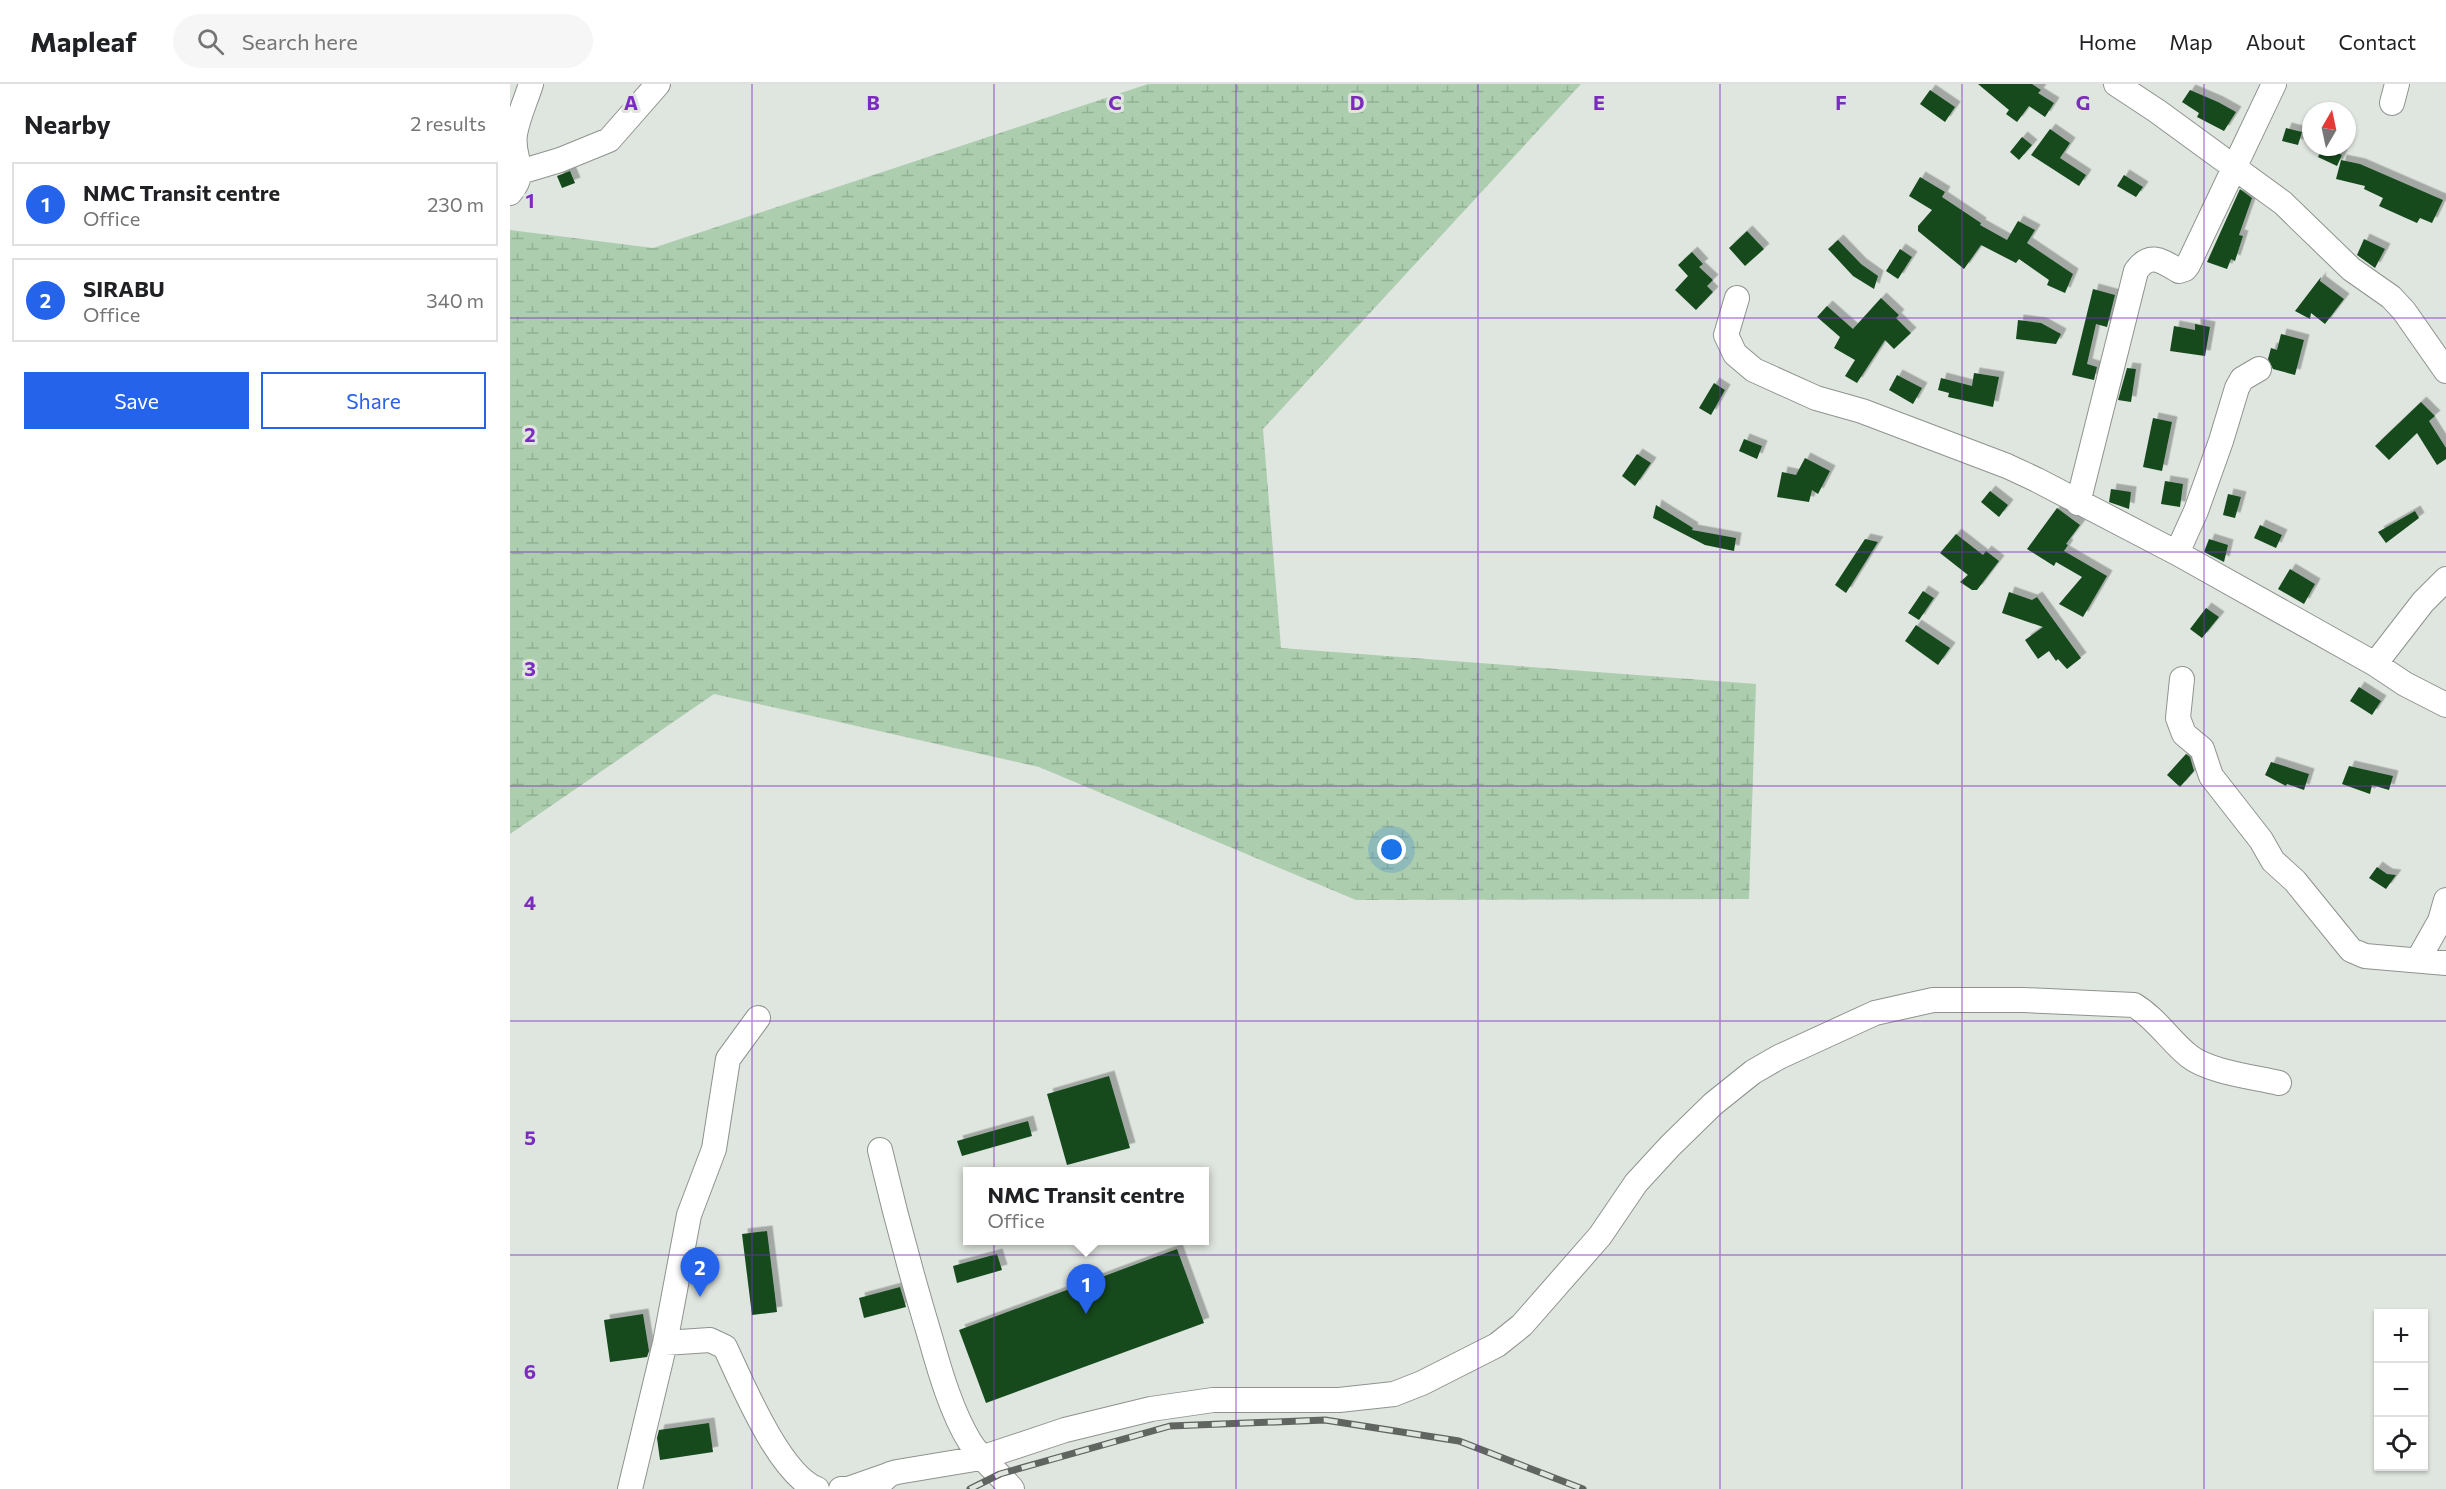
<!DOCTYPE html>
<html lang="en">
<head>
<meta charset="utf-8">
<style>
	:root { --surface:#fff; --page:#f6f6f6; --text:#202124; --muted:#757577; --line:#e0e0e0; --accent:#2563eb }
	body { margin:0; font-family:Commissioner,sans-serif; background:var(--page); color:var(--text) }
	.controls { position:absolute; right:18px; bottom:18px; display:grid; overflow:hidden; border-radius:0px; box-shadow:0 2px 4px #0004 }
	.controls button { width:54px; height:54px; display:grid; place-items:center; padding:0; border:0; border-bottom:2px solid var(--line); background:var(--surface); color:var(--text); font:30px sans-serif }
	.compass { position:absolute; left:1792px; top:18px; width:54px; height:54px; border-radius:50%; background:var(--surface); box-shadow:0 2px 4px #0004; rotate:9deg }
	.you { position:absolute; left:882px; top:766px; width:21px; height:21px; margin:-15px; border:4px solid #fff; border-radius:50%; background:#1a73e8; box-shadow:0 0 0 9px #1a73e833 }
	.badge { display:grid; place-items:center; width:39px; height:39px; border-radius:50%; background:var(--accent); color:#fff; font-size:20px; font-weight:700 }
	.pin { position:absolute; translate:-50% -50px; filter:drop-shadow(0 2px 3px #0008) }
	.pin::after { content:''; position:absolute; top:32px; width:21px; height:18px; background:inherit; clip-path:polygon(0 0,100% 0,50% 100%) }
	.popup { position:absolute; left:453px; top:1083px; width:246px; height:78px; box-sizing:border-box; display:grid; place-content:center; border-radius:0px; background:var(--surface); filter:drop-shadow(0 2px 4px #0005); font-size:20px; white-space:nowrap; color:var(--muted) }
	.popup b { font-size:22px; color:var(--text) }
	.popup::after { content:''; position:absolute; left:50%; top:100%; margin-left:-12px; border:12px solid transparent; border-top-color:var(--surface) }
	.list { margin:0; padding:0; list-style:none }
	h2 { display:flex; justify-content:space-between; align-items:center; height:78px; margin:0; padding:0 24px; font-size:26px }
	h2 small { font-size:20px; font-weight:400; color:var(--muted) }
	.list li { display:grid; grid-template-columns:39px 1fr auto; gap:18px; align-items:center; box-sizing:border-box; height:84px; margin:0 12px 12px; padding:0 12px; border:2px solid var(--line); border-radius:0px }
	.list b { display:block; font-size:22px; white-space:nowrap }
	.list p { margin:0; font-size:20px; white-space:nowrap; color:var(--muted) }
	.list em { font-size:20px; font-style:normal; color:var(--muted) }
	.actions { display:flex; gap:12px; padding:18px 24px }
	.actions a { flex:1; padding:14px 0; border:2px solid var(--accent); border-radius:0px; text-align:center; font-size:21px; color:var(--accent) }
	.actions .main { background:var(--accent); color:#fff }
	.icon { flex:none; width:33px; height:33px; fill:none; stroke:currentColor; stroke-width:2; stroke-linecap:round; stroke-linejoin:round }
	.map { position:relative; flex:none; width:1936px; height:1405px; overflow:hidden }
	header { display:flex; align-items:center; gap:36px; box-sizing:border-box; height:84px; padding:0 30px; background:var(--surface); border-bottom:2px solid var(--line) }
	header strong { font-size:28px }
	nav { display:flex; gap:33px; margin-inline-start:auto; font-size:21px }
	.search { width:420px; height:54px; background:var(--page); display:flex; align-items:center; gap:15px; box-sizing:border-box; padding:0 21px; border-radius:33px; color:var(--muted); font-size:22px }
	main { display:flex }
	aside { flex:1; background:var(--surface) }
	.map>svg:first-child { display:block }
	.wetland { fill:url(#wetland-marsh) }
	.building { fill:#15491e; filter:url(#shadow) }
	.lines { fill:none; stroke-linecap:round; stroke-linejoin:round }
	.minor-casing { stroke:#8e938e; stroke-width:26 }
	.minor { stroke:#fff; stroke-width:24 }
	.rail-casing { stroke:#616561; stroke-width:7 }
	.rail { stroke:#dfe5df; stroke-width:4.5; stroke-dasharray:14; stroke-linecap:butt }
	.grid { fill:none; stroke:#7b2cbf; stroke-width:1.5; stroke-opacity:0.55 }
	.grid-label { font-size:20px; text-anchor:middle; font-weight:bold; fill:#7b2cbf; stroke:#dfe5df; stroke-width:6; stroke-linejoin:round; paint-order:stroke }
</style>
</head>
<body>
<header>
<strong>Mapleaf</strong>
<div class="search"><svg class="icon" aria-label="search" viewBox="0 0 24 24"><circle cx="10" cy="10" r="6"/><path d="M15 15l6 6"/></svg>Search here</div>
<nav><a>Home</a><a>Map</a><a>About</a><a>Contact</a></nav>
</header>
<main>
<aside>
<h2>Nearby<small>2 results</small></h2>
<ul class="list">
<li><span class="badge">1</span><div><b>NMC Transit centre</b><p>Office</p></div><em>230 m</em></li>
<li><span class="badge">2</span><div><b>SIRABU</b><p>Office</p></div><em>340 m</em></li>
</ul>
<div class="actions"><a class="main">Save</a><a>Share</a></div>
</aside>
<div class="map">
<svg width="1936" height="1405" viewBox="0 0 1936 1405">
	<defs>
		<pattern id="wetland-marsh" width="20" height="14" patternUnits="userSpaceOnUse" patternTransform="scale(1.5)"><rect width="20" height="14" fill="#acceae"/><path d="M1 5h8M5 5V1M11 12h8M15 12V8" fill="none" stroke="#93b095"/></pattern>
		<filter id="shadow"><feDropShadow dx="5.5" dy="-5.5" stdDeviation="0" flood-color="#0004"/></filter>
	</defs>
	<rect width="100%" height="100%" fill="#dfe5df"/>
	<path class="wetland" d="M638,0H1071L753,345L771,564L1246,600L1239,815L846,816L529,683L204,610L0,750V146L143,164Z"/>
	<path class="building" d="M1468,0H1522L1531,6L1528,9L1544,19L1535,33L1519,22L1507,38L1496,30L1499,26Z
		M1420,6L1445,23L1435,38L1410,20Z
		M1680,6L1708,18L1726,28L1714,47L1687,33L1689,29L1672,18Z
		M1776,44L1792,48L1788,61L1772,57Z
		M1540,45L1560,59L1550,74L1576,91L1569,102L1521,71Z
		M1512,53L1522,61L1509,76L1500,68Z
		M1813,63L1832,71L1827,82L1808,73Z
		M1831,76L1850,80L1933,116L1922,139L1910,134L1907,139L1869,122L1873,114L1854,105L1855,102L1826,95Z
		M60,87L65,99L52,104L47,92Z
		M1614,91L1633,103L1626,113L1607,102Z
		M1410,93L1435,108L1432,113L1471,139L1470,141L1497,156L1508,137L1525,146L1517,159L1563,190L1555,209L1537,201L1539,196L1509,175L1506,179L1471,161L1454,185L1408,147V142L1422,126L1399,112Z
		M1730,105L1742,114L1729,151L1733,152L1725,177L1721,175L1717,185L1697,178Z
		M1237,147L1254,165L1235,182L1219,164Z
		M1854,155L1875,165L1865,184L1847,171Z
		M1328,156L1351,180L1368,192L1364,205L1343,192L1318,165Z
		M1390,165L1402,173L1388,195L1376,187Z
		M1182,168L1193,180L1189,183L1203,196L1197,202L1203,208L1186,226L1165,206L1178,192L1168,181Z
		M1811,193L1810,197L1834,215L1815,240L1801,229L1800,235L1785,227Z
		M1583,205L1605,211L1597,243L1586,240L1577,280L1587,283L1584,296L1562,291Z
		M1371,214L1389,231L1386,234L1401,249L1384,265L1375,256L1347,299L1335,292L1345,276L1324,264L1330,253L1307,233L1317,222L1343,245Z
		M1508,236L1531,239L1551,250L1546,260L1506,255Z
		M1685,240L1700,243L1695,272L1660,267L1664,242L1685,246Z
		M1771,250L1794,256L1785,291L1763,285L1758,275L1761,264L1767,266Z
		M1617,284L1626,285L1621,318L1608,316Z
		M1464,289L1489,293L1483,323L1438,313L1439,309L1428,306L1431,294L1462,302Z
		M1387,291L1412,304L1403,320L1379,306Z
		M1204,299L1215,306L1201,331L1189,324Z
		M1911,318L1925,332L1919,337L1936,364V375L1927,381L1907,349L1879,376L1865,362Z
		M1643,334L1662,338L1652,387L1633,383Z
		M1234,355L1252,362L1247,375L1229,367Z
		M1127,370L1141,379L1125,402L1112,392Z
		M1295,374L1320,387L1308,410L1302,406L1299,418L1267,413L1272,388L1286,391Z
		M1655,397L1673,400L1670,423L1651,420Z
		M1601,405L1621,408L1619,425L1599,418Z
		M1480,407L1498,421L1489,433L1471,418Z
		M1718,410L1731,413L1725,434L1713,431Z
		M1146,421L1183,444L1182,446L1226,454L1224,467L1195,461L1143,434Z
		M1547,424L1570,441L1556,460L1558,461L1554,467L1597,492L1573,533L1549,520L1572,493L1546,478L1544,482L1517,465Z
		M1905,427L1909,434L1876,459L1868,448Z
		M1750,441L1772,451L1766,464L1744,454Z
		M1446,450L1473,471L1476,467L1489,477L1467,506H1462L1450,498L1458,491L1430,469Z
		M1355,455L1368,458L1336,509L1325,501Z
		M1699,455L1718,461L1714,478L1694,468Z
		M1780,485L1805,500L1794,520L1768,505Z
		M1413,507L1424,514L1409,536L1398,529Z
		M1499,508L1522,516L1527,513L1571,574L1557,585L1548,575L1546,577L1539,567L1528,575L1515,556L1533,543L1492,529Z
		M1696,524L1709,533L1692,554L1680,545Z
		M1406,541L1440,564L1428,581L1395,557Z
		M1849,603L1871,617L1862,631L1840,617Z
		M1676,670L1680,673L1684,687L1670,703L1657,691Z
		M1761,678L1799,690L1794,706L1777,700L1776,702L1755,691Z
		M1839,682L1883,692L1879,706L1862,701L1860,710L1832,700Z
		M1867,783L1877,790L1886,791L1876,805L1859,794Z
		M599,992L620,1064L557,1081L537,1010Z
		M518,1037L522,1052L452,1072L447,1057Z
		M257,1147L267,1228L242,1231L232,1150Z
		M667,1165L694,1239L476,1319L449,1246Z
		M487,1170L492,1186L447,1199L443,1182Z
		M390,1203L396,1223L354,1234L349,1214Z
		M133,1230L139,1267L137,1273L100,1278L94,1236Z
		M199,1339L203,1368L150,1376L147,1354L149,1346Z"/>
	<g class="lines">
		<defs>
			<path id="minor" d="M1606,0L1647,27L1773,119L1841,185L1881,213L1894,227L1936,287
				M1882,19L1887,0
				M10,88L50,76L99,56L148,0
				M0,109C20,85 1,76 5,50C8,33 16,16 21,0
				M1227,214L1216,251L1225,270L1244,286L1306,314L1352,327L1497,382L1527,396L1667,469L1865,580L1895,600L1936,621
				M1568,419L1626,187C1640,167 1652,177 1669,187L1675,185L1678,181L1764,0
				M1667,469L1686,427L1711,357L1727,304L1732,295L1749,285
				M1865,580L1913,518L1936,495
				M1672,595L1668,634L1674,650L1692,665L1701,692L1751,756L1763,777L1785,797L1841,866L1855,872L1936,879
				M1908,876L1930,837L1936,816
				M370,1066C385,1130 402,1193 421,1256C430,1288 442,1329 460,1358C471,1376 488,1388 502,1405
				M155,1259L200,1256L215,1263C232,1299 269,1390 307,1405
				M120,1405L155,1259L179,1131L204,1065L218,975L248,934
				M331,1405H338L378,1391
				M363,1405L380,1390L387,1388L471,1374L555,1346L641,1325L703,1316H829L884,1310L912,1299L987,1261L1012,1241L1090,1152L1126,1099L1160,1062L1203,1020L1243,988L1269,973L1365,929L1423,916H1514L1624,921C1646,934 1660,957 1679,972C1699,988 1744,993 1769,999"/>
		</defs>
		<use href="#minor" class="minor-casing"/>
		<use href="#minor" class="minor"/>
		<defs>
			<path id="rail" d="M460,1405L490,1390L660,1342L815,1336L949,1357L1073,1405"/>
		</defs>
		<use href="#rail" class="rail-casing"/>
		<use href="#rail" class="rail"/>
	</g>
	<path class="grid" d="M242,0V1405M484,0V1405M726,0V1405M968,0V1405M1210,0V1405M1452,0V1405M1694,0V1405M0,234H1936M0,468H1936M0,702H1936M0,937H1936M0,1171H1936"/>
	<g class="grid-label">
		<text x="121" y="26">A</text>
		<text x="363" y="26">B</text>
		<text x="605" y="26">C</text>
		<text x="847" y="26">D</text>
		<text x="1089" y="26">E</text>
		<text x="1331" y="26">F</text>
		<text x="1573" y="26">G</text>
		<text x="20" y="124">1</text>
		<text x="20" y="358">2</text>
		<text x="20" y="592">3</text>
		<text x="20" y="826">4</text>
		<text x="20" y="1061">5</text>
		<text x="20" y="1295">6</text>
	</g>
</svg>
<div class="controls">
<button>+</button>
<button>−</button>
<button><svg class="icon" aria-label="locate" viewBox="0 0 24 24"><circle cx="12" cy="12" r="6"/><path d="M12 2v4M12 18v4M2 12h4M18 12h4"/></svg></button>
</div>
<svg class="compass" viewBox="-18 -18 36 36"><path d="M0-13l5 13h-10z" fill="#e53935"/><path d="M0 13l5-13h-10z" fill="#757577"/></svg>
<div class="you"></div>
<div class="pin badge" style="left:576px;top:1230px">1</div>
<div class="popup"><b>NMC Transit centre</b>Office</div>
<div class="pin badge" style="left:190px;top:1213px">2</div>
</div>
</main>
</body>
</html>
